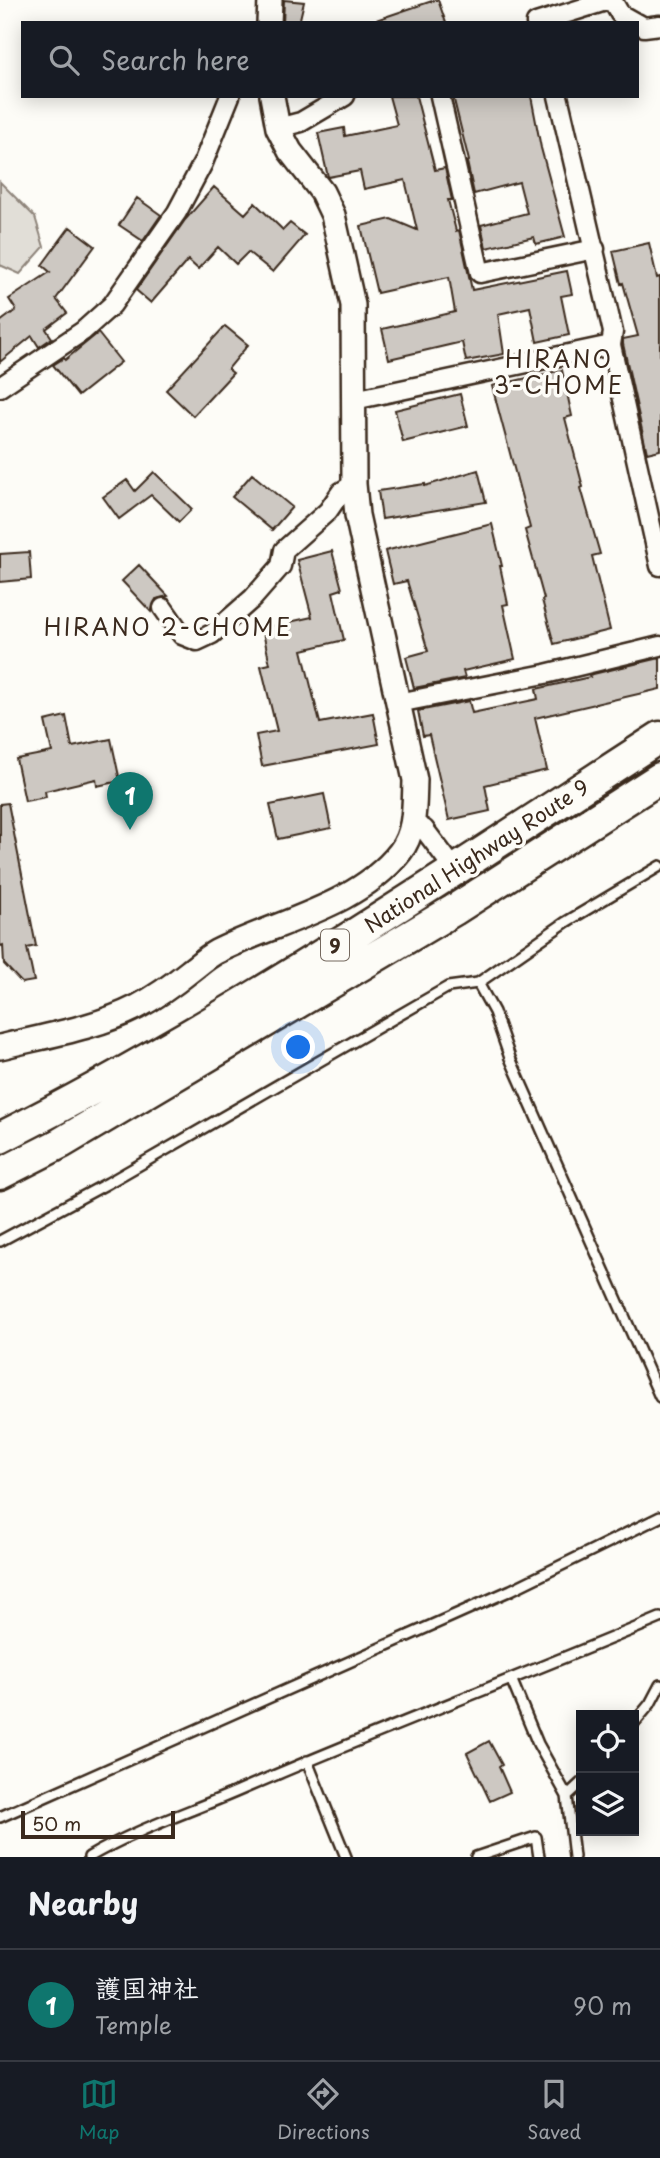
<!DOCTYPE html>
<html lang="en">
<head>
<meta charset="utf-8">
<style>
	:root { --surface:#171b24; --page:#242831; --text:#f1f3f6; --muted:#9ea1a6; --line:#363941; --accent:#0f766e }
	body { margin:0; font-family:"Playpen Sans","Klee One",sans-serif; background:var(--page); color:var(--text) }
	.controls { position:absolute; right:21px; bottom:21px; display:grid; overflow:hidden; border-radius:0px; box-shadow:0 4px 18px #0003 }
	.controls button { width:63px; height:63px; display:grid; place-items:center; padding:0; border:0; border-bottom:2px solid var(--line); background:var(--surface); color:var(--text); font:35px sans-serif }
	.scale { position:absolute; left:21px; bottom:18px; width:154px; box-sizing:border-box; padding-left:7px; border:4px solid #3b2a1e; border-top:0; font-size:19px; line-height:24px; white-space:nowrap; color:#3b2a1e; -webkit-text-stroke:5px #fdfcf7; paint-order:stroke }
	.you { position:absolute; left:299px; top:1048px; width:24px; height:24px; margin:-18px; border:5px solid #fff; border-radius:50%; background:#1a73e8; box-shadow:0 0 0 10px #1a73e833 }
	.badge { display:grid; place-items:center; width:46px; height:46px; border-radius:50%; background:var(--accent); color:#fff; font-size:23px; font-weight:700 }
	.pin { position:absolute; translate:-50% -58px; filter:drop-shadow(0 2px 4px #0008) }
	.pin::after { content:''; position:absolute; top:37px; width:24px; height:21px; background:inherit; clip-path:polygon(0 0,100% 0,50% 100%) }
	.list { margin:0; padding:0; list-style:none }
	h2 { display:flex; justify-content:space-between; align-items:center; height:91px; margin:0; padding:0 28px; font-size:30px }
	h2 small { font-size:23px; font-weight:400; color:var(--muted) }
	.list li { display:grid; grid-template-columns:46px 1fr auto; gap:21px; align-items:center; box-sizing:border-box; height:112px; padding:0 28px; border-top:2px solid var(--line) }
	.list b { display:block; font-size:26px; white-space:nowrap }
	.list p { margin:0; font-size:23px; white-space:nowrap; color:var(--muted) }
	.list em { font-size:23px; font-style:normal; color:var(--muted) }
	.icon { flex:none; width:38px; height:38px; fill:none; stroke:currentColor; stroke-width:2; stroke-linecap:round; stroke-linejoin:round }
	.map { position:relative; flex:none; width:660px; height:1857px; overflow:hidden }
	.search { position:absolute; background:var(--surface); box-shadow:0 4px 18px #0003; left:21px; right:21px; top:21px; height:77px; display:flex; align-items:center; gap:18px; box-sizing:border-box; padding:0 24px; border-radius:0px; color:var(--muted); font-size:26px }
	.sheet { height:203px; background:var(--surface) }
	nav { display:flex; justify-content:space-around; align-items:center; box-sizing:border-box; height:98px; border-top:2px solid var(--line); background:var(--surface); font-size:19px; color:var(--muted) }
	nav a { display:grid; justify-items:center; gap:4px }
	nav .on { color:var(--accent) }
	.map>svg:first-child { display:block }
	.green { fill:#e1ded7; stroke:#8e847a; stroke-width:2 }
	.building { fill:#cdc8c2; stroke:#3b2a1e; stroke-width:2 }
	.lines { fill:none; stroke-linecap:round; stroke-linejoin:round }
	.service-casing { stroke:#3b2a1e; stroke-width:14 }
	.minor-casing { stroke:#3b2a1e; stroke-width:23 }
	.tertiary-casing { stroke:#3b2a1e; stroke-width:28 }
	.trunk-casing { stroke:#3b2a1e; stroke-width:35 }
	.service { stroke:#fdfcf7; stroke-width:9 }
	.minor { stroke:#fdfcf7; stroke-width:18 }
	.tertiary { stroke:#fdfcf7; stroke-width:23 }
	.trunk { stroke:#fdfcf7; stroke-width:30 }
	.labels { text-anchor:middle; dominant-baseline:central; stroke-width:7; stroke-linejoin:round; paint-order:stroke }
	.shield { fill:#fdfcf7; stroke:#75695f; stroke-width:2 }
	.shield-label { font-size:19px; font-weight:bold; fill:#3b2a1e }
	.street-label { font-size:21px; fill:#3b2a1e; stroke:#fdfcf7 }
	.neighbourhood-label { font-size:23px; letter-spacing:2px; fill:#3b2a1e; stroke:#fdfcf7 }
</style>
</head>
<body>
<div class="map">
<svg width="660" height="1857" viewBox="0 0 660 1857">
	<rect width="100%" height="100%" fill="#fdfcf7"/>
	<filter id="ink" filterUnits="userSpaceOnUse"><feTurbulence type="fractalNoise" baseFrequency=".0143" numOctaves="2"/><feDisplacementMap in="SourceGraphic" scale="14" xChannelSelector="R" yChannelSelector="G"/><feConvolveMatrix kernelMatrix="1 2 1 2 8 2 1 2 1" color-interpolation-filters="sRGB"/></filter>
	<g filter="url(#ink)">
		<path class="green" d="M0,182L35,217L44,247L20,274L0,265Z"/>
		<path class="building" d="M284,0L304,2L299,23H283Z
			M435,0H438L446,23H376V20Z
			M389,96H416L435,170L445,168L452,200H448L456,231L459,230L472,290L567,271L572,294L561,296L569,335L537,342L530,307L498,314L504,354L466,361L462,342L389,359L382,329L455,312L449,277L377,293L361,226L391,219L417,230L405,180L364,189L360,171L328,177L318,133L344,128L345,136L397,125Z
			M453,96H531L541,148L565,237L536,244L534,237L486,248L481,225L527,213L519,182L474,194L467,162L469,161Z
			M214,187L245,214L255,203L283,230L290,223L305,235L273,272L248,252L236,264L218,247L198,269L188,260L151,303L136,290L185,220Z
			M137,198L161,215L143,241L119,225Z
			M70,227L95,246L56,299L67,313L46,329L52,338L39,347L32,336L0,362V322L16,310L9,299L50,272L42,265Z
			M649,243L657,278L660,277V450L647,453L623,344V339L638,336L623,283L621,284L613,251Z
			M225,326L248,345L228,369L233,373L193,416L166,390Z
			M98,333L121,362L78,396L53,365L64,358L65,360Z
			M562,370L572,416L565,418L583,487L581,488L600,554L592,556L610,630L554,644L542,600L544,599L525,530L530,528L492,386Z
			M460,394L468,426L403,442L395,410Z
			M478,470L486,502L382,519L378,491L425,484V486Z
			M154,472L192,509L179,522L151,495L119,519L103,497L127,480L135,491Z
			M252,474L292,507L272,530L232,497Z
			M492,524L502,566H500L508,604L503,605L515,659L463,671L465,678L414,688L406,657L428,651L407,581L393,584L385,551Z
			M332,551L342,589L333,592L344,640L302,650L320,723L373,713L379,744L262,766L256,735L277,731L261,666L270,664L262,628L312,617L297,560Z
			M29,552L31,579L0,582V554Z
			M139,565L168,596L156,599L151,612L122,581Z
			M660,658V689L535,718L547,770L485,785L490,811L449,820L429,735L423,736L418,711L469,701L472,713L538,699L536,689L590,677L589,675Z
			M66,716L72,747L111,739L120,781L97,786L96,779L45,791L46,797L25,801L16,759L52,752L45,721Z
			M324,794L331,828L278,839L270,805Z
			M8,803L36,946L27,948L34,981L22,983L4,964L3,945L0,946V804Z
			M489,1741L502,1765L499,1767L510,1792L490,1801L467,1753Z"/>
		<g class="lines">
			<defs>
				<path id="service" d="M478,983L494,1012L510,1058L660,1397
					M0,1241L108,1183L448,987L478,983L566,922L660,866
					M512,1681L538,1744L567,1796L574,1857
					M634,1723L650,1704L660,1685
					M307,1761L346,1857
					M567,1796L581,1783
					M0,1817L511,1590L660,1517
					M89,1857C138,1828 193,1811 245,1788C382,1729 522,1676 660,1618
					M476,1857L536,1837L539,1857"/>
				<path id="minor" d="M612,0L620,14L636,23
					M536,23L609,0
					M637,23L644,27L660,25
					M440,96L480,273L595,249
					M558,96L613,332L611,345L660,566
					M278,128L301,122L345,96
					M0,387L83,331L112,305L177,212L203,163L230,96
					M354,400L611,345
					M163,608L182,635L197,641L212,634L253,598L281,566L284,550L328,511L341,492L354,484
					M398,703L545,674L660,646
					M413,823L424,829L455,870"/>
				<path id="tertiary" d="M269,23L270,0
					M0,1047C45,1036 96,1028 137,1007C156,997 174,984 190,971C198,965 207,957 216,952C275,922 357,907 400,852C416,832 414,804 415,780L357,515L354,484L353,305L333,215L322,192L290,151L278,128L272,96"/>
				<path id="trunk" d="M0,1138C230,1022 444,877 660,737
					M0,1174L61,1143L454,910L660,778"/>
			</defs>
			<use href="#service" class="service-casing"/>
			<use href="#minor" class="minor-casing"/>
			<use href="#tertiary" class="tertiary-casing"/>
			<use href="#trunk" class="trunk-casing"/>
			<use href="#service" class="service"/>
			<use href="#minor" class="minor"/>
			<use href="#tertiary" class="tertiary"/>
			<use href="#trunk" class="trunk"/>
		</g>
	</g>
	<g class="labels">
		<rect class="shield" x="321" y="929.5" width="28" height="31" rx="5"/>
		<g class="shield-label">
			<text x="335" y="945">9</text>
		</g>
		<g class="street-label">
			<text transform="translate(476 855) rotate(-33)">National Highway Route 9</text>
		</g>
		<g class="neighbourhood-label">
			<text x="559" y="358">HIRANO<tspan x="559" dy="26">3-CHOME</tspan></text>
			<text x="168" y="626">HIRANO 2-CHOME</text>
		</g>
	</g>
</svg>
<div class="controls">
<button><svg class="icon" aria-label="locate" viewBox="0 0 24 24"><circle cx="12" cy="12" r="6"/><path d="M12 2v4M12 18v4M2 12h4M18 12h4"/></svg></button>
<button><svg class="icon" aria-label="layers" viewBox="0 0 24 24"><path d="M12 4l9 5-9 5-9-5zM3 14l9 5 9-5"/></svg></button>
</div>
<div class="scale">50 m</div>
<div class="you"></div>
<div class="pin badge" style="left:130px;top:830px">1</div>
<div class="search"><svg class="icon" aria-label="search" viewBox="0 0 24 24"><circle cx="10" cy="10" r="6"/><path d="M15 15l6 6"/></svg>Search here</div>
</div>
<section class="sheet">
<h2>Nearby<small></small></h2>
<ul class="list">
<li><span class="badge">1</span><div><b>護国神社</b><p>Temple</p></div><em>90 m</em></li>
</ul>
</section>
<nav>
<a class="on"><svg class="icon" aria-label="map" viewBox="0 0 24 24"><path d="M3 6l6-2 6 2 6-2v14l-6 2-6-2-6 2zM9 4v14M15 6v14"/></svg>Map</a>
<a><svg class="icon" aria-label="directions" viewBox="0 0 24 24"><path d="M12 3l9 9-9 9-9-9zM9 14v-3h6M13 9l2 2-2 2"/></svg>Directions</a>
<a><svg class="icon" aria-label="saved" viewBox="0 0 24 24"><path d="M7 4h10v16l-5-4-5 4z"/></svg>Saved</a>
</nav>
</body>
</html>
